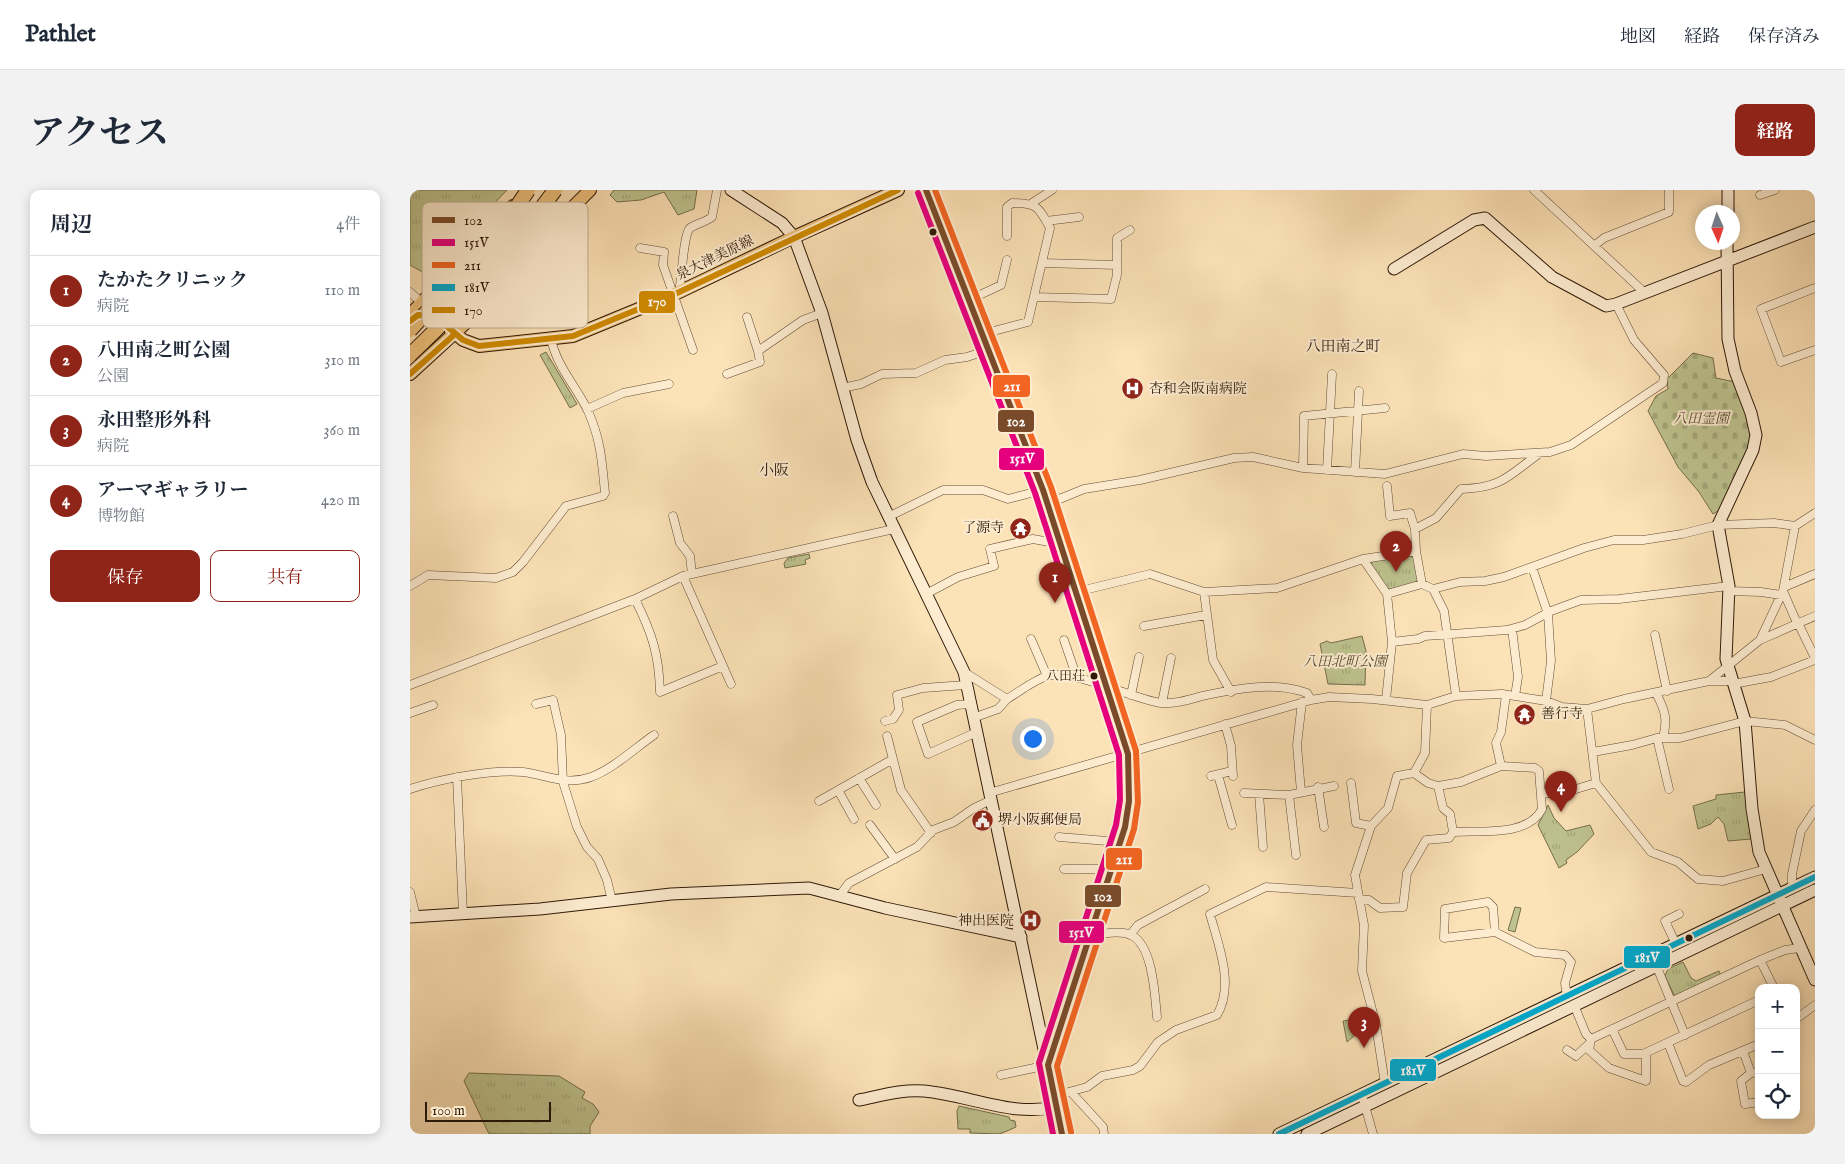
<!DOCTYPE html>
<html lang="ja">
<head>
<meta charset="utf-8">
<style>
	:root { --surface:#fff; --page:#f2f2f3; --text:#1f2937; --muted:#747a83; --line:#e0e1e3; --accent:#8f2418 }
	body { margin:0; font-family:"IM FELL English","Noto Serif JP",serif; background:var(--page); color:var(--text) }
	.controls { position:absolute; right:15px; bottom:15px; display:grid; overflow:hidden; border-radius:10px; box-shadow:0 2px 12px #0003 }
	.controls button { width:45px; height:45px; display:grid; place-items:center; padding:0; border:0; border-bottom:1px solid var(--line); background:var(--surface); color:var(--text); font:25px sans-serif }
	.compass { position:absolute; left:1285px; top:15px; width:45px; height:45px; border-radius:50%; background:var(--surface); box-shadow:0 2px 12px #0003; rotate:177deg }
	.scale { position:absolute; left:15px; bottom:12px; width:126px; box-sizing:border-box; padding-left:5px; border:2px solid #2f1908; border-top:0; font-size:14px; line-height:18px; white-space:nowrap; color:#2f1908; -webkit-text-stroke:4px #fdecd0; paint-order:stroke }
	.you { position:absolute; left:622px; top:548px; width:18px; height:18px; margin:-12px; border:4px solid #fff; border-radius:50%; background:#1a73e8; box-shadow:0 0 0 8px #1a73e833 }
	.badge { display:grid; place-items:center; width:32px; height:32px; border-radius:50%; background:var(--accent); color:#fff; font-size:16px; font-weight:700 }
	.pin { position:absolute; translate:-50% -41px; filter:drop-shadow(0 1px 2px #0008) }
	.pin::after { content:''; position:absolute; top:26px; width:18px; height:15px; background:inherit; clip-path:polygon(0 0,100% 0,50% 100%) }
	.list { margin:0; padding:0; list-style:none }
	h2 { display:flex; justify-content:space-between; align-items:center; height:65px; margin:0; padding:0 20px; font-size:21px }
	h2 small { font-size:16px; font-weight:400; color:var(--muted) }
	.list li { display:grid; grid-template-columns:32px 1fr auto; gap:15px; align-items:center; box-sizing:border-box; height:70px; padding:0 20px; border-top:1px solid var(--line) }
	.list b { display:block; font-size:19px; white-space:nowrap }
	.list p { margin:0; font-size:16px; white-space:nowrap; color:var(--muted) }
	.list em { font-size:16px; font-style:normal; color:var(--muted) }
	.actions { display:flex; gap:10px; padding:15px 20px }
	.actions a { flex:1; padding:11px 0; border:1px solid var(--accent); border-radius:10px; text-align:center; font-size:18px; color:var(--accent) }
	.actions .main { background:var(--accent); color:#fff }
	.icon { flex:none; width:28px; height:28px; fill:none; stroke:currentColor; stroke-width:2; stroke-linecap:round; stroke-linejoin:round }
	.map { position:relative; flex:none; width:1405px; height:944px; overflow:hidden; border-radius:10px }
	header { display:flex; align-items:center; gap:30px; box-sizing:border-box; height:70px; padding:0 25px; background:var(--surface); border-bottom:1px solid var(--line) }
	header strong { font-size:24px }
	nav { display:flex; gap:28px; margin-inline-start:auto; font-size:18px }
	.intro { display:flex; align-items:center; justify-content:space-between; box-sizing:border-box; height:120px; padding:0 30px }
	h1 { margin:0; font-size:35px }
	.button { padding:12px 22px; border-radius:10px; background:var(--accent); color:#fff; font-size:18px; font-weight:700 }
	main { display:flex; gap:30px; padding:0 30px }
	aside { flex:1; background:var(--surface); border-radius:10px; box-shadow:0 2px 12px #0003 }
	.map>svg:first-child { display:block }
	.grass { fill:url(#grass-tufts); stroke:#766e4c }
	.cemetery { fill:url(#cemetery-stones); stroke:#766e4c }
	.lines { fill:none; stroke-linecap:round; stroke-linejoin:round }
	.street-casing { stroke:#624b34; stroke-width:9 }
	.secondary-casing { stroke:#2f1908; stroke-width:13 }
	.primary-casing { stroke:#2f1908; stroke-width:14 }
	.street { stroke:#fdecd0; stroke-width:8 }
	.secondary { stroke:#fdecd0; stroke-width:11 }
	.primary { stroke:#eec17c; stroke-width:12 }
	.highway-bridge-casing { stroke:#2f1908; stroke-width:16; stroke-linecap:butt }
	.highway-bridge { stroke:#eec17c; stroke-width:14 }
	.bus-1-casing { stroke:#fdecd0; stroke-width:10 }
	.bus-2-casing { stroke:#fdecd0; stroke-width:10 }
	.bus-3-casing { stroke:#fdecd0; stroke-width:10 }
	.bus-4-casing { stroke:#fdecd0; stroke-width:10 }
	.bus-5-casing { stroke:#fdecd0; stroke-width:10 }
	.bus-1 { stroke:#7a4b2a; stroke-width:6 }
	.bus-2 { stroke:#e5007d; stroke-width:6 }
	.bus-3 { stroke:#f26522; stroke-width:6 }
	.bus-4 { stroke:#00a9ce; stroke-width:6 }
	.bus-5 { stroke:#cf8a02; stroke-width:6 }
	.bus-dot { fill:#2f1908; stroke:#fdecd0; stroke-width:2 }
	.labels { text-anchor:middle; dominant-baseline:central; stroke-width:4; stroke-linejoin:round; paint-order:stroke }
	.bus-label { font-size:13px; fill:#2f1908; stroke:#fdecd0; text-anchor:end }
	.street-label { font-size:14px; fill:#2f1908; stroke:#fdecd0 }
	.poi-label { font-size:14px; fill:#2f1908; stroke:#fdecd0; text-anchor:start }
	.park-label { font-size:14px; font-style:italic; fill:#5a4c30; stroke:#fdecd0 }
	.neighbourhood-label { font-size:15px; fill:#2f1908; stroke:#fdecd0 }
	.key { fill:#fdecd0; stroke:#bfad94; stroke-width:1 }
	.key-label { font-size:14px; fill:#2f1908 }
	.line-badge { stroke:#fdecd0; stroke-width:2 }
	.badge-label { font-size:14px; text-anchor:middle; font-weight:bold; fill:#fff }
</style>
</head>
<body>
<header>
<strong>Pathlet</strong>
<nav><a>地図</a><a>経路</a><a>保存済み</a></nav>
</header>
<div class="intro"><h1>アクセス</h1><a class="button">経路</a></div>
<main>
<aside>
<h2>周辺<small>4件</small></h2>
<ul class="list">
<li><span class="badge">1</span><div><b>たかたクリニック</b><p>病院</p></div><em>110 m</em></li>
<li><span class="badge">2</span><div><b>八田南之町公園</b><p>公園</p></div><em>310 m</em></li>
<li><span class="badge">3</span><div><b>永田整形外科</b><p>病院</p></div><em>360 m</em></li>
<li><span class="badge">4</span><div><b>アーマギャラリー</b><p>博物館</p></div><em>420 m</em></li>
</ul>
<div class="actions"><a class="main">保存</a><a>共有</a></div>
</aside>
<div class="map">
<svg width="1405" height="944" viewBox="0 0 1405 944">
	<defs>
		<pattern id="grass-tufts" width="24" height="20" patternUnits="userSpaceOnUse" patternTransform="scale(1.25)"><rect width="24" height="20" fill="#bec38f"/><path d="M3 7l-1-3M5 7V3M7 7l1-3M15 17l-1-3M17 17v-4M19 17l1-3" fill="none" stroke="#a4a77a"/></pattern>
		<pattern id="cemetery-stones" width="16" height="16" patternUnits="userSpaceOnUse" patternTransform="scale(1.25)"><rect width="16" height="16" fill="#bec38f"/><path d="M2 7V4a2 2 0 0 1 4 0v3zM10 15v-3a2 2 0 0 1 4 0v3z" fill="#a4a77a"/></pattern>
	</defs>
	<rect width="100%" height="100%" fill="#fce2b7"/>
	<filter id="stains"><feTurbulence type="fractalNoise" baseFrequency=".004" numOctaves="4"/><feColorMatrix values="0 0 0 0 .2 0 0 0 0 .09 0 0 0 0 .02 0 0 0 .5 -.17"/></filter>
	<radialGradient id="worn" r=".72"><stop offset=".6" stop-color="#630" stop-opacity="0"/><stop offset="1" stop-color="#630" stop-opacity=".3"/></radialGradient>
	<path class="grass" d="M0,0H97L16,84L0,75Z
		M204,0H287L284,19L268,25L254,2L231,10L207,12L200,5Z
		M136,162L167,214L160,218L130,165Z
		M399,364L400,368L395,370L396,374L375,378L374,373L378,368Z
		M1001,366L1004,368L1009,390L1007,393L981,400L977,398L961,375L963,370Z
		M952,446L956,461L955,495L918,494L910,454L917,451L921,453Z
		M1335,602L1341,649L1318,651L1314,634L1308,627L1301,634L1288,639L1283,616L1306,609V605Z
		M1138,615L1144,628L1156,641L1180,635L1184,644L1167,662L1156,670L1157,673L1149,678L1128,635Z
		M1105,717L1111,718L1105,742L1098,740Z
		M1273,772L1281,788L1286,791L1309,781L1311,786L1267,806L1264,805L1255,786L1258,779Z
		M959,826L960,832L937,852L933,831Z
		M59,883L149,886L175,902L172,908L183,914L189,922L180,936V944H79L54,891Z
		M549,916L599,927L600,930L605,931L606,937L590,944L560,943V939H548L547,921Z"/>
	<path class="cemetery" d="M1283,163L1303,168L1306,188L1325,192C1330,209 1342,232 1340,250C1337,273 1321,298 1311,319L1303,324L1289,302L1268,277L1238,221L1246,206L1258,199L1257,189Z"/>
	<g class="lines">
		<defs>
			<path id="street" d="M1124,0L1235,103
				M1350,5L1365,0
				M622,13L642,0
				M636,31L669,27
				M1184,56L1194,48L1259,22V0
				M230,58L254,62L253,75L283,160
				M632,73L707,75
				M1405,98L1351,119L1371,172L1405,160
				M0,102L12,113
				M269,102C272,89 273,45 280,38C285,34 296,32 302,27L307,0
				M624,107L701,109L707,85V48L720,40
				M559,110L591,95L597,70
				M337,127L348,161
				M572,144L618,132L640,38C628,16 627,13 602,13L597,17V46
				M317,184L350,172L348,161L393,130L412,123
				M432,198L451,194L472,184L506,183L535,170L557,167L578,160
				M177,219L213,203L259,194
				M893,278L894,226L975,218
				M917,280L922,184
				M945,282L949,201
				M977,296L980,326L1000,323L1005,339L1006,361
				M636,310L652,308L674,299L730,290L824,268L843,267L893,278L975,284L1053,264L1076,266L1140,262L1161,255L1253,193L1254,185L1224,150L1206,114
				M263,326L270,353L280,366L282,384
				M478,327L533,300H573L598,309L633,300
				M1385,336L1373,401L1387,433
				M1005,339L1026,328L1051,299C1092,298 1098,286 1130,263
				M953,369L1006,361L1012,394
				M1122,377L1138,424L1141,471L1136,511
				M273,386L321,494
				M0,396L18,385L86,388L103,382L113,372L156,316L193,306L195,303C192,272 191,250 178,221C166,196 147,177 141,149
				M1374,397L1405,384
				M1023,399L1050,392L1075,391L1094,387L1174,358L1204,350H1233L1272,344L1308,335L1364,333L1385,336L1405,323
				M1319,401L1351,402L1371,405
				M666,402L740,384L794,402L867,398L953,369L977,404L1012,394L1023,399L1034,421L1046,506
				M794,402L803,470L821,502
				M516,404L548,387L584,376L580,359L623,349L650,354
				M225,409C242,443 249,464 250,502L313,476
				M1388,433L1405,468
				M734,436L796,425
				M1102,439L1108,487L1105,506
				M1245,445L1257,501
				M621,449L637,486
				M654,450L667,488
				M1350,450L1373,401
				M982,452L1008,449L1015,446L1097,440L1115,435L1141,421L1171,410L1209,409L1319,396
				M554,482L597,509C609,502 624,490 637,486C662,478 722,509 751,513C765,514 778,510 792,506C826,499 863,491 897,503L901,510
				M1299,491L1350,450L1405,426
				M1323,494L1361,487L1405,470
				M0,495L225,409L273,386L484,339
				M1246,503C1255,520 1258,529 1253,548
				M721,505L729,467
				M976,510L982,452L977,404
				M752,513L761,468
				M126,514L143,510L151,545L153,592L167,637L177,657L188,669L197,690L202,711
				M561,514L547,515L507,532L518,564L567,542
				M1177,519L1186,593
				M0,523L23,515
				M563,528L588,519L597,509
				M475,531L483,529L489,520L487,505L513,498L556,495
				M815,534L821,556L823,586
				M477,546L491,600L521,643
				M1247,548L1259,599
				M1183,562L1222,555L1247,548H1270L1335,531L1375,535L1405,550
				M1004,583L1015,563L1017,515
				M808,585L822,635
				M801,586L822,581
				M47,587L53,724
				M449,588L466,615
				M941,593L946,633L961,636
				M1028,596L1051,592L1091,576L1086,553L1091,542L1096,505
				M908,597L914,637
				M0,599C30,589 82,579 113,582C137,585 156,596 181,587C203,579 225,558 244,545
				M428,600L444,629
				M891,602L887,555L892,512
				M579,603L901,510L919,507L962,509L1017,515L1046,506L1092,504L1136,511L1152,517L1177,519L1214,509L1299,491H1323
				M834,603L879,605L924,596
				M849,604L853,657
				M1132,604L1166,599L1186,593L1241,662L1268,672L1288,689L1313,691L1356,679
				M879,605L886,665
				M409,611L483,569
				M460,635L485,669
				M1043,642C1071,640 1118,647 1132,619L1129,581L1125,578L1091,576
				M649,647L709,652
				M654,679H700
				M1382,698V684L1391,641L1405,620
				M0,702L6,727
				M430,705L439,693L507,657L523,640L544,632L564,618L581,610
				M949,709L959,710L970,718L993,717L997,683L1016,650L1039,648L1043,642L1040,624L1033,618L1028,596L1018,593L1004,583L987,586L978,618L961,636L945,685L954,735L952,781L966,835L975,894
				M1085,742L1083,717L1078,712L1035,719L1034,748L1085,742L1125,762L1155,765L1161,772L1155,793L1157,807
				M720,745L728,735L795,699
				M679,747C690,744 710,740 721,745C743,755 745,806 747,827
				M1266,754L1255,731L1269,724
				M1350,770L1364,798
				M1246,775L1275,845
				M1164,815L1176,844L1181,849L1350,770L1375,760L1389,758
				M1386,829L1405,815
				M1202,839L1214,864H1233L1349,810
				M1181,849L1179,860L1199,878L1236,891V863
				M1258,853L1273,891L1276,892L1299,875L1349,854
				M1157,860L1166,866L1180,853
				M1333,861L1341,883L1349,882
				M1341,883L1331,891L1335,914L1349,912
				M591,885L638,875
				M661,902L693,937L694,944
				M952,905L963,944
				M644,906L677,897L692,886L723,880L730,876L748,852L766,840L807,825C825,795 808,754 800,724L856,697L948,703"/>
			<path id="secondary" d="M321,0L372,33L384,47L412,123L447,250L462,292L554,482L652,944
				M516,0L633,300L718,564L719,611L715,637L639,873
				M1318,22V0
				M1317,52L1318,149L1325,181L1341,223L1346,245L1343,260L1308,335L1319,396L1316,469L1335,531L1342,619L1349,662L1405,790
				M984,79L1064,30L1075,28L1142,87L1196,116L1206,114L1405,37
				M0,727L130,719L261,704L399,698L475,718L611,747
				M449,910C470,906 492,899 514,901C559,905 600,927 647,917
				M869,944L1405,687
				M897,944L1405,700"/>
			<path id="primary" d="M0,125L103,16
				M8,125L25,126L53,150L69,156L163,146L265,104L384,47L488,0
				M0,184L75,115L141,39L180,0"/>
		</defs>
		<use href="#street" class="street-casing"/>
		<use href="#secondary" class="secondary-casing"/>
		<use href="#primary" class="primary-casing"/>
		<use href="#street" class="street"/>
		<use href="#secondary" class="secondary"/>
		<use href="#primary" class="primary"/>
		<defs>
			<path id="highway-bridge" d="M0,140L86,48L118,0
				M0,165C53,115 102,59 145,0"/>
		</defs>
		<use href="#highway-bridge" class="highway-bridge-casing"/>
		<use href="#highway-bridge" class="highway-bridge"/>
		<defs>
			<path id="bus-1" d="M516,0L633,300L718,564L719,611L715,637L638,875L652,944"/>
			<path id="bus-2" d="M508,3L625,303L709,565L710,610L706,635L629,873L643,944"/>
			<path id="bus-3" d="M525,0L641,297L726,561L728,612L724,639L647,876L661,942"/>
			<path id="bus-4" d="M869,944L1405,687"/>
			<path id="bus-5" d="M0,131L8,125L25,126L53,150L69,156L163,146L265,104L488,0
				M0,184L45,144"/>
		</defs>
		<use href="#bus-1" class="bus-1-casing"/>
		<use href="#bus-2" class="bus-2-casing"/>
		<use href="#bus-3" class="bus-3-casing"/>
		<use href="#bus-4" class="bus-4-casing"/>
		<use href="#bus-5" class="bus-5-casing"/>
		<use href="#bus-1" class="bus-1"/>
		<use href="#bus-2" class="bus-2"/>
		<use href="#bus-3" class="bus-3"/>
		<use href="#bus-4" class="bus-4"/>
		<use href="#bus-5" class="bus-5"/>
	</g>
	<defs>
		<symbol id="hospital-disc" viewBox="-11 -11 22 22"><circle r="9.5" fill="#8f2418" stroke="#fdecd0"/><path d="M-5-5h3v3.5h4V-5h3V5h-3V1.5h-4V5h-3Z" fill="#fff"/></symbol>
		<symbol id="temple-disc" viewBox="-11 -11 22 22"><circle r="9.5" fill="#8f2418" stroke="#fdecd0"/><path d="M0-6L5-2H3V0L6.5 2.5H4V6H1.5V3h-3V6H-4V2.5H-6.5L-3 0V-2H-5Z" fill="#fff"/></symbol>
		<symbol id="civic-disc" viewBox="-11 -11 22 22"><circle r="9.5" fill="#8f2418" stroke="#fdecd0"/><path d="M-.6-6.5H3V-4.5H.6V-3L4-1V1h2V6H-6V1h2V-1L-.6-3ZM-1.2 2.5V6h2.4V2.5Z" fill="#fff"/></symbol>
	</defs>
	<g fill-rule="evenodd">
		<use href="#hospital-disc" x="710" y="186" width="25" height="25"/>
		<use href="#temple-disc" x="598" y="326" width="25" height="25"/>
		<use href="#temple-disc" x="1102" y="512" width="25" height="25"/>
		<use href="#civic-disc" x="560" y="618" width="25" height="25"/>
		<use href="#hospital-disc" x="608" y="718" width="25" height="25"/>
	</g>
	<g class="bus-dot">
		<circle cx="523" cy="42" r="4.5"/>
		<circle cx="684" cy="486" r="4.5"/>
		<circle cx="1279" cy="748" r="4.5"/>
	</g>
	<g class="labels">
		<g class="bus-label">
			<text x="675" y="486">八田荘</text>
		</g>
		<g class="street-label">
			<text transform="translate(305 68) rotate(-26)">泉大津美原線</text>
		</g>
		<g class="poi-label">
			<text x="739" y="199">杏和会阪南病院</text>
			<text x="594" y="338" text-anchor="end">了源寺</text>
			<text x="1131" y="524">善行寺</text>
			<text x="588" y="630">堺小阪郵便局</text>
			<text x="604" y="731" text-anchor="end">神出医院</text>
		</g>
		<g class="park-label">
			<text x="1291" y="229">八田霊園</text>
			<text x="935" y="472">八田北町公園</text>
		</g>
		<g class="neighbourhood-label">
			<text x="933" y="156">八田南之町</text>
			<text x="364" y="280">小阪</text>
		</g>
	</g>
	<rect x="12" y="12" width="166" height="126" rx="8" class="key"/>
	<rect x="22" y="27" width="23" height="6" fill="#7a4b2a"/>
	<rect x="22" y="49" width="23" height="7" fill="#e5007d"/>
	<rect x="22" y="72" width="23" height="6" fill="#f26522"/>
	<rect x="22" y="94" width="23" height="7" fill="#00a9ce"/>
	<rect x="22" y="117" width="23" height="6" fill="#cf8a02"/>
	<g class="key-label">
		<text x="54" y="35">102</text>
		<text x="54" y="57">151V</text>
		<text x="54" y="80">211</text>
		<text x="54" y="102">181V</text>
		<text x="54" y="125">170</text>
	</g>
	<g class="line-badge">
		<rect x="228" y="100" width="38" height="24" rx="5" fill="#cf8a02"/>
		<rect x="582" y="184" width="39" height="24" rx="5" fill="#f26522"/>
		<rect x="587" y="219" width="38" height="24" rx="5" fill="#7a4b2a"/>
		<rect x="588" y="257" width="47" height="24" rx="5" fill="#e5007d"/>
		<rect x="695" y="657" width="38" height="24" rx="5" fill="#f26522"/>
		<rect x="674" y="694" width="38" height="24" rx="5" fill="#7a4b2a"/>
		<rect x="648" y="730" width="47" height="24" rx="5" fill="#e5007d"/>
		<rect x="1213" y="755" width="48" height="24" rx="5" fill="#00a9ce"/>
		<rect x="979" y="868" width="48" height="24" rx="5" fill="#00a9ce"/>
	</g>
	<g class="badge-label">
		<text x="247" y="116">170</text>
		<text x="602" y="201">211</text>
		<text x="606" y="236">102</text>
		<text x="612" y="273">151V</text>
		<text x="714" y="674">211</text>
		<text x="693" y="711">102</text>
		<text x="671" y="747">151V</text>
		<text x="1237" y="772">181V</text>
		<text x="1003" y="885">181V</text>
	</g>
	<rect width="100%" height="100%" filter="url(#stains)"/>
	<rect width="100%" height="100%" fill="url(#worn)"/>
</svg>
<div class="controls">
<button>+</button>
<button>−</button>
<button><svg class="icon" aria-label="locate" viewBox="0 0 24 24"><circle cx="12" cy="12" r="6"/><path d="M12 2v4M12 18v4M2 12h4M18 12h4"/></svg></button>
</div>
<svg class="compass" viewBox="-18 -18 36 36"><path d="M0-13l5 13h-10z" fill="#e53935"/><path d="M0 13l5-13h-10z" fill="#747a83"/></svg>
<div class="scale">100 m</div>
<div class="you"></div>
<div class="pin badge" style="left:645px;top:413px">1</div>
<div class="pin badge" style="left:986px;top:382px">2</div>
<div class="pin badge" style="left:954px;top:858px">3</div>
<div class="pin badge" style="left:1151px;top:622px">4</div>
</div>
</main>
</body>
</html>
